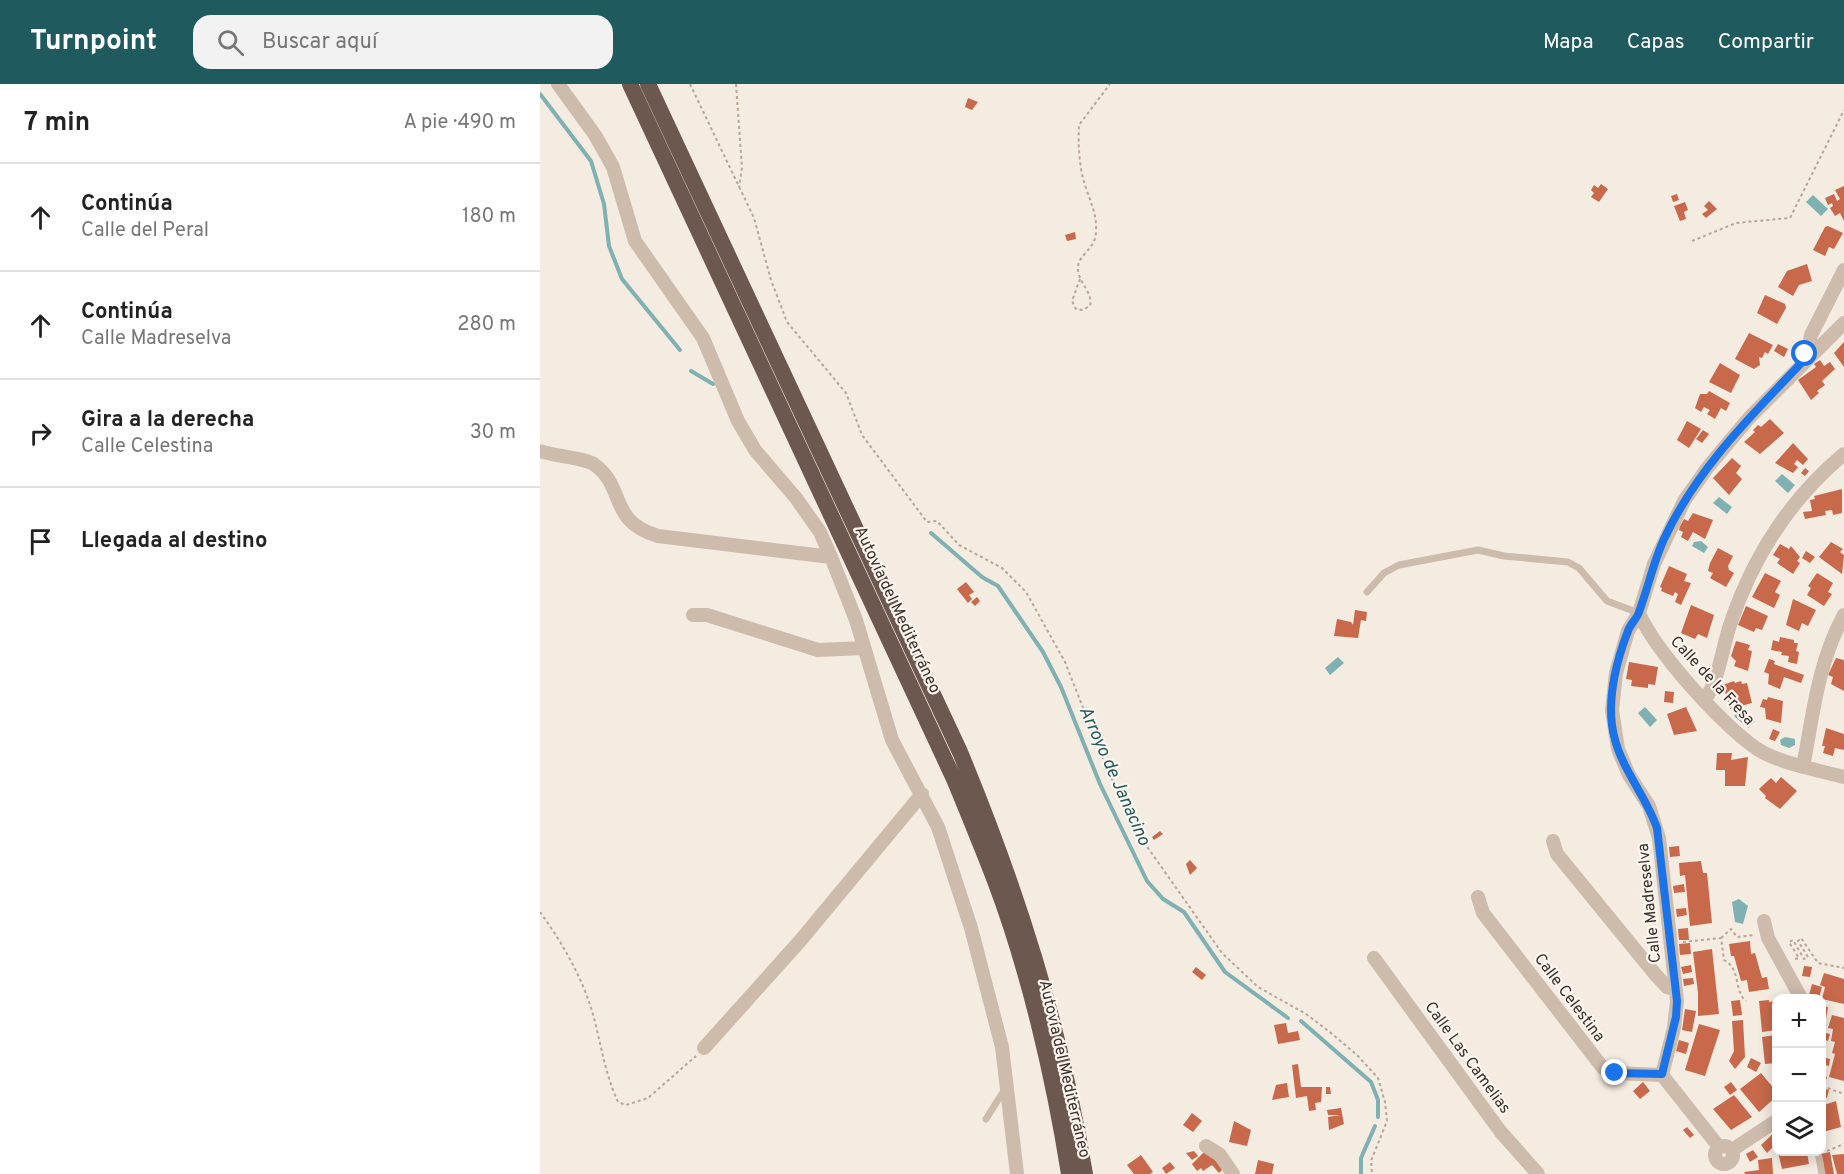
<!DOCTYPE html>
<html lang="es">
<head>
<meta charset="utf-8">
<style>
	:root { --surface:#fff; --page:#f2f2f2; --text:#222; --muted:#767676; --line:#e0e0e0; --accent:#1f5a5e }
	body { margin:0; font-family:Overpass,sans-serif; background:var(--page); color:var(--text) }
	.controls { position:absolute; right:18px; bottom:18px; display:grid; overflow:hidden; border-radius:12px; box-shadow:0 3px 15px #0003 }
	.controls button { width:54px; height:54px; display:grid; place-items:center; padding:0; border:0; border-bottom:2px solid var(--line); background:var(--surface); color:var(--text); font:30px sans-serif }
	.stop { position:absolute; width:18px; height:18px; margin:-14px; border:4px solid #1a73e8; border-radius:50%; background:#fff }
	.stop.end { background:#1a73e8; border-color:#fff; box-shadow:0 2px 6px #0008 }
	.list { margin:0; padding:0; list-style:none }
	h2 { display:flex; justify-content:space-between; align-items:center; height:78px; margin:0; padding:0 24px; font-size:26px }
	h2 small { font-size:20px; font-weight:400; color:var(--muted) }
	.list li { display:grid; grid-template-columns:39px 1fr auto; gap:18px; align-items:center; box-sizing:border-box; height:108px; padding:0 24px; border-top:2px solid var(--line) }
	.list b { display:block; font-size:22px; white-space:nowrap }
	.list p { margin:0; font-size:20px; white-space:nowrap; color:var(--muted) }
	.list em { font-size:20px; font-style:normal; color:var(--muted) }
	.icon { flex:none; width:33px; height:33px; fill:none; stroke:currentColor; stroke-width:2; stroke-linecap:round; stroke-linejoin:round }
	.map { position:relative; flex:none; width:1304px; height:1090px; overflow:hidden }
	header { display:flex; align-items:center; gap:36px; box-sizing:border-box; height:84px; padding:0 30px; background:var(--accent); color:#fff }
	header strong { font-size:28px }
	nav { display:flex; gap:33px; margin-inline-start:auto; font-size:21px }
	.search { width:420px; height:54px; background:var(--page); display:flex; align-items:center; gap:15px; box-sizing:border-box; padding:0 21px; border-radius:18px; color:var(--muted); font-size:22px }
	main { display:flex }
	aside { flex:1; background:var(--surface) }
	.map>svg:first-child { display:block }
	.water { fill:#7fb0b2 }
	.lines { fill:none; stroke-linecap:round; stroke-linejoin:round }
	.stream { stroke:#7fb0b2; stroke-width:4 }
	.building { fill:#c8694b }
	.path { stroke:#b9a596; stroke-width:2; stroke-dasharray:3 3; stroke-linecap:butt }
	.service { stroke:#cdbbac; stroke-width:7 }
	.minor { stroke:#cdbbac; stroke-width:14 }
	.trunk { stroke:#6c584f; stroke-width:16 }
	.route { stroke:#1a73e8; stroke-width:8 }
	.labels { text-anchor:middle; dominant-baseline:central; stroke-width:4.5; stroke-linejoin:round; paint-order:stroke }
	.street-label { font-size:16px; fill:#3b302b; stroke:#fbf5ee }
	.water-label { font-size:18px; font-style:italic; fill:#1f5a5e; stroke:#fbf5ee }
</style>
</head>
<body>
<header>
<strong>Turnpoint</strong>
<div class="search"><svg class="icon" aria-label="search" viewBox="0 0 24 24"><circle cx="10" cy="10" r="6"/><path d="M15 15l6 6"/></svg>Buscar aquí</div>
<nav><a>Mapa</a><a>Capas</a><a>Compartir</a></nav>
</header>
<main>
<aside>
<h2>7 min<small>A pie · 490 m</small></h2>
<ul class="list">
<li><svg class="icon" aria-label="ahead" viewBox="0 0 24 24"><path d="M12 20V5M6 11l6-6 6 6"/></svg><div><b>Continúa</b><p>Calle del Peral</p></div><em>180 m</em></li>
<li><svg class="icon" aria-label="ahead" viewBox="0 0 24 24"><path d="M12 20V5M6 11l6-6 6 6"/></svg><div><b>Continúa</b><p>Calle Madreselva</p></div><em>280 m</em></li>
<li><svg class="icon" aria-label="right" viewBox="0 0 24 24"><path d="M7 20v-9h11M14 6l5 5-5 5"/></svg><div><b>Gira a la derecha</b><p>Calle Celestina</p></div><em>30 m</em></li>
<li><svg class="icon" aria-label="arrive" viewBox="0 0 24 24"><path d="M6 21V4h12l-3 4 3 4H6"/></svg><div><b>Llegada al destino</b></div></li>
</ul>
</aside>
<div class="map">
<svg width="1304" height="1090" viewBox="0 0 1304 1090">
	<rect width="100%" height="100%" fill="#f4ebe1"/>
	<path class="water" d="M1273,111L1288,125L1281,132L1266,118Z
		M1242,390L1255,401L1248,409L1235,397Z
		M1179,413L1192,423L1187,430L1173,419Z
		M1161,457L1168,463L1164,469L1152,462L1154,458Z
		M798,573L804,579L790,591L785,584Z
		M1105,623L1117,636L1110,643L1098,629Z
		M1202,624L1215,637L1208,644L1194,632Z
		M1245,653L1255,655V661L1249,664L1241,661L1240,656Z
		M1199,815L1208,822L1203,840L1195,838L1192,818Z"/>
	<g class="lines">
		<path class="stream" d="M0,10L51,77L64,120L69,162L82,195L140,266
			M151,287L173,300
			M391,449L442,493L458,502L503,568L521,603L560,700L607,797L623,815L644,828L685,888L748,934
			M761,937L831,998L838,1016V1033
			M821,1090V1074L835,1042"/>
	</g>
	<path class="building" d="M428,14L438,18L432,26L425,23Z
		M1061,100L1068,105L1059,118L1051,113L1054,109L1051,106L1054,101L1058,104Z
		M1304,102V137L1300,129L1295,132L1290,124L1293,122L1292,119L1288,121L1285,114L1294,110L1297,117L1300,115L1295,106Z
		M1137,110L1139,116L1133,118L1131,112Z
		M1169,117L1177,125L1166,134L1162,130L1168,126L1164,122Z
		M1145,118L1148,126L1144,128L1146,135L1140,137L1134,122Z
		M1288,142L1303,149L1294,165L1289,163L1285,172L1273,166L1285,143Z
		M535,148L536,155L527,157L525,151Z
		M1267,180L1272,197L1259,201L1253,212L1238,203L1247,187Z
		M1225,211L1245,220L1246,224L1237,240L1217,229Z
		M1209,249L1233,261L1228,270L1225,268L1222,274L1219,273L1220,281L1214,285L1195,275Z
		M1304,258V283L1294,269Z
		M1238,260L1248,265L1244,273L1234,267Z
		M1280,276L1284,282L1290,278L1295,285L1282,297L1285,301L1277,307L1279,309L1271,316L1258,296L1276,283L1274,280Z
		M1180,279L1200,291L1191,309L1169,298Z
		M1169,307L1190,319L1186,327L1181,324L1175,335L1167,330L1170,326L1164,323L1161,328L1155,324L1160,310H1167Z
		M1230,335L1244,349L1220,370L1204,358L1215,348L1213,346L1218,341L1221,343Z
		M1147,337L1161,345L1149,364L1137,356Z
		M1163,346L1169,350L1162,359L1156,355Z
		M1253,359L1268,375L1263,381L1257,376L1254,380L1258,383L1253,389L1235,379Z
		M1192,374L1201,382L1196,389L1202,395L1189,411L1173,394Z
		M1265,384L1269,387L1265,392L1261,389Z
		M1302,405V429L1293,431L1292,426L1285,427L1286,431L1265,435L1263,428L1272,427L1270,416L1275,415L1274,412Z
		M1153,429L1173,436L1165,455L1153,448L1148,457L1141,453L1143,448L1139,446L1140,442L1144,435L1148,437Z
		M1291,458L1303,465L1300,468L1304,471L1302,490L1279,473Z
		M1240,460L1249,465L1251,462L1260,473L1257,477L1260,479L1253,490L1237,479L1240,475L1233,471Z
		M1178,464L1193,472L1188,482L1189,486L1194,489L1186,503L1170,494L1173,489L1168,487L1170,479Z
		M1266,467L1275,473L1270,479L1262,474Z
		M1129,482L1147,490L1144,497L1151,499L1141,521L1135,518L1138,510L1135,508L1133,512L1121,507L1122,504L1120,503Z
		M1225,489L1241,497L1235,508L1240,511L1234,524L1212,513Z
		M1277,489L1293,499L1288,508L1292,510L1284,522L1267,511L1271,504L1268,502Z
		M426,498L434,508L429,511L432,515L428,519L417,505Z
		M437,513L440,517L435,522L431,518Z
		M1253,515L1276,526L1268,542L1262,539L1259,547L1246,541Z
		M1151,521L1174,531L1167,554L1158,550L1155,555L1141,549Z
		M1206,522L1228,532L1222,546L1216,544L1214,548L1198,541Z
		M815,526L827,528L826,537L821,536L818,554L794,552L797,535L811,538L813,541Z
		M1240,553L1254,556V559H1258L1256,567L1259,568L1257,580L1248,578L1249,572L1241,571L1242,568L1231,566L1233,556L1239,558Z
		M1196,557L1210,561L1208,566L1212,567L1208,587L1194,582L1196,577L1191,572Z
		M1296,574L1304,576V607L1291,600L1293,593L1288,591Z
		M1229,575L1235,577L1234,580L1264,591L1261,599L1244,593L1240,605L1228,600L1229,590L1224,588Z
		M1089,578L1118,583L1115,601L1108,600V604L1091,602L1092,596L1086,595Z
		M1194,597L1195,599L1201,597L1202,600L1207,599L1212,619L1190,625L1183,601Z
		M1125,607L1134,608L1133,619L1124,618Z
		M1228,613L1243,617L1241,639L1226,635L1225,624L1220,623L1223,615L1227,616Z
		M1146,623L1157,647L1134,651L1127,630Z
		M1286,644L1304,650V666L1295,664L1293,672L1283,669L1285,662H1282Z
		M1233,645L1240,648L1235,657L1229,655Z
		M1177,669H1192L1191,676L1208,673L1205,702H1185V686H1176Z
		M1241,693L1257,707L1240,725L1225,714L1226,712L1219,705L1231,694L1236,699Z
		M620,747L623,750L614,756L612,753Z
		M1139,762L1140,772L1130,773L1129,763Z
		M650,776L657,784L650,791L646,780Z
		M1161,777L1163,789H1167L1172,839L1150,842L1145,791L1140,792L1139,779Z
		M1144,800L1145,808L1134,809L1133,802Z
		M1146,824L1147,831L1137,833L1136,825Z
		M1148,844L1149,856H1139L1138,845Z
		M1210,857L1211,870L1215,869L1222,894L1227,893L1229,905L1209,908L1207,896L1201,897L1194,872H1191L1189,860Z
		M1150,859L1151,870L1140,871L1139,860Z
		M1172,865L1179,930L1158,932V909L1153,868Z
		M1151,881L1152,888L1143,890L1141,883Z
		M1264,882L1272,883L1270,893L1262,892Z
		M656,883L666,891L662,896L652,888Z
		M1284,889L1304,895V920L1282,915L1285,903L1280,901Z
		M1153,894L1154,900L1144,902L1143,895Z
		M1272,900L1282,903L1279,914L1269,911Z
		M1200,916L1202,931L1193,932L1191,917Z
		M1229,916V918L1236,917V946L1222,948L1219,917Z
		M1282,922L1288,923L1286,935H1282Z
		M1145,925L1156,927L1152,948L1142,946Z
		M1292,931L1304,934V997L1289,993L1295,970L1292,969L1295,958L1291,957L1293,945L1288,944Z
		M1203,936L1205,973L1195,985L1189,977L1194,967L1192,937Z
		M746,939L748,949L758,947L760,956L738,960L734,941Z
		M1159,940L1180,946L1165,992L1145,986Z
		M1282,948L1290,950L1288,957L1282,955Z
		M1236,951V979L1225,980L1222,953Z
		M1139,956L1149,959L1146,970L1136,967Z
		M1282,973L1290,975L1289,982L1282,980Z
		M1211,974L1221,979L1216,988L1207,983Z
		M758,980L761,1003H782L781,1018L775,1019L776,1026L769,1027L767,1012L756,1014L752,981Z
		M1221,989L1236,1007V1013L1219,1028L1200,1005Z
		M1282,991L1287,993L1285,1001L1282,1000Z
		M1103,998L1110,1007L1100,1015L1093,1007Z
		M1191,998L1197,1006L1190,1011L1184,1003Z
		M747,999L749,1013L732,1016L736,1001Z
		M786,1003H790L791,1010H786Z
		M1282,1004L1289,1006L1287,1014L1282,1012Z
		M1194,1011L1212,1033L1191,1046L1173,1025Z
		M1296,1017L1301,1043L1283,1048L1282,1027L1285,1026L1284,1021Z
		M801,1024L804,1040L789,1046L788,1033L800,1031H788L787,1026Z
		M652,1029L662,1037L653,1048L643,1041Z
		M694,1037L711,1046L707,1062L689,1058Z
		M1147,1043L1154,1051L1150,1054L1143,1046Z
		M1236,1047V1060L1227,1069L1221,1061Z
		M666,1066L683,1085L679,1089L672,1081L663,1087L661,1084L657,1087L652,1080Z
		M1213,1066L1218,1073L1210,1078L1206,1070Z
		M654,1067L658,1072L652,1076L646,1069Z
		M1238,1068H1267L1269,1080L1242,1085Z
		M1290,1068L1294,1090H1284L1281,1070Z
		M1304,1070V1090H1297L1292,1071Z
		M601,1071L613,1088L610,1090H594L587,1081Z
		M1232,1074L1233,1090H1205L1204,1088L1219,1086L1218,1076Z
		M718,1076L734,1080L732,1090H715Z
		M630,1078L635,1084L626,1090L622,1084Z"/>
	<g class="lines">
		<path class="path" d="M150,0L214,134L231,196L247,238L306,309L322,351L387,438L397,437L419,461L462,484L486,508L525,578L568,687L601,754L682,869L718,903L766,930L791,949L817,971L838,994L845,1018L847,1037L831,1077L832,1090
			M196,0L202,84L199,103
			M1152,157L1196,139L1250,134L1304,26
			M540,195L532,217L536,225L542,226L550,222C553,209 540,200 538,187C536,170 556,167 556,147C557,130 550,117 545,101C539,83 538,60 539,41L570,0
			M0,828C24,861 45,898 55,938C62,966 66,992 78,1018L86,1021L108,1014L156,972
			M1181,854L1191,845L1197,853L1215,851
			M1143,858L1181,854L1184,876C1202,886 1193,906 1206,917
			M1255,875L1259,874L1249,858L1253,856L1264,875L1268,873L1258,857L1261,854L1278,879L1304,884
			M1282,1002L1304,1010
			M1287,1067L1304,1060"/>
		<path class="service" d="M827,508L844,489L859,481L938,466L964,472L1028,478L1039,484L1067,517L1099,529
			M446,1035L465,1005
			M1278,1068L1282,1090"/>
		<path class="minor" d="M18,0L55,51L73,83L95,157L163,254L198,337L215,366L256,414L280,448L291,473L316,536L352,656L398,743L431,844L462,963L477,1090
			M1267,274L1271,251L1304,186
			M0,367C14,372 46,374 55,381C86,404 68,437 118,452L291,473
			M1099,529C1113,565 1190,651 1224,669C1249,681 1277,686 1304,693
			M153,531H167L278,566L324,564
			M1165,616C1179,595 1182,565 1190,541C1212,475 1250,415 1304,370
			M1263,683C1273,631 1278,578 1304,531
			M1013,757L1017,770L1115,890L1127,903L1136,906
			M938,813L943,829L1063,984L1075,989L1122,991
			M1224,837L1228,854L1261,914
			M834,874L960,1047L998,1090
			M164,964L260,857L382,710
			M666,1062L680,1071L693,1090
			M1175 1071a9 9 0 1 1 18 0a9 9 0 1 1-18 0Z
			M1179,1063L1122,991L1134,944L1137,917L1119,754L1109,722L1089,691L1078,665L1072,626L1076,589L1088,547L1099,529L1114,480L1144,417L1168,383L1209,334L1304,239
			M1192,1066L1236,1037"/>
		<path class="trunk" d="M90,0L414,695C428,729 442,763 455,797C489,887 514,995 529,1090
			M108,0L420,668C478,808 520,941 545,1090"/>
	</g>
	<g class="lines">
		<path class="route" d="M1075,989L1122,990L1136,933L1137,917L1117,744C1104,707 1077,681 1072,641C1068,611 1077,575 1088,547C1090,540 1097,535 1099,528C1108,504 1113,479 1124,455C1157,384 1213,330 1266,274L1265,270"/>
	</g>
	<g class="labels">
		<g class="street-label">
			<text transform="translate(357 526) rotate(65)">Autovía del Mediterráneo</text>
			<text transform="translate(1172 597) rotate(47)">Calle de la Fresa</text>
			<text transform="translate(1110 819) rotate(-96)">Calle Madreselva</text>
			<text transform="translate(1029 914) rotate(53)">Calle Celestina</text>
			<text transform="translate(927 974) rotate(54)">Calle Las Camelias</text>
			<text transform="translate(524 985) rotate(77)">Autovía del Mediterráneo</text>
		</g>
		<g class="water-label">
			<text transform="translate(574 692) rotate(66)">Arroyo de Janacino</text>
		</g>
	</g>
</svg>
<div class="controls">
<button>+</button>
<button>−</button>
<button><svg class="icon" aria-label="layers" viewBox="0 0 24 24"><path d="M12 4l9 5-9 5-9-5zM3 14l9 5 9-5"/></svg></button>
</div>
<div class="stop" style="left:1265px;top:270px"></div>
<div class="stop end" style="left:1075px;top:989px"></div>
</div>
</main>
</body>
</html>
